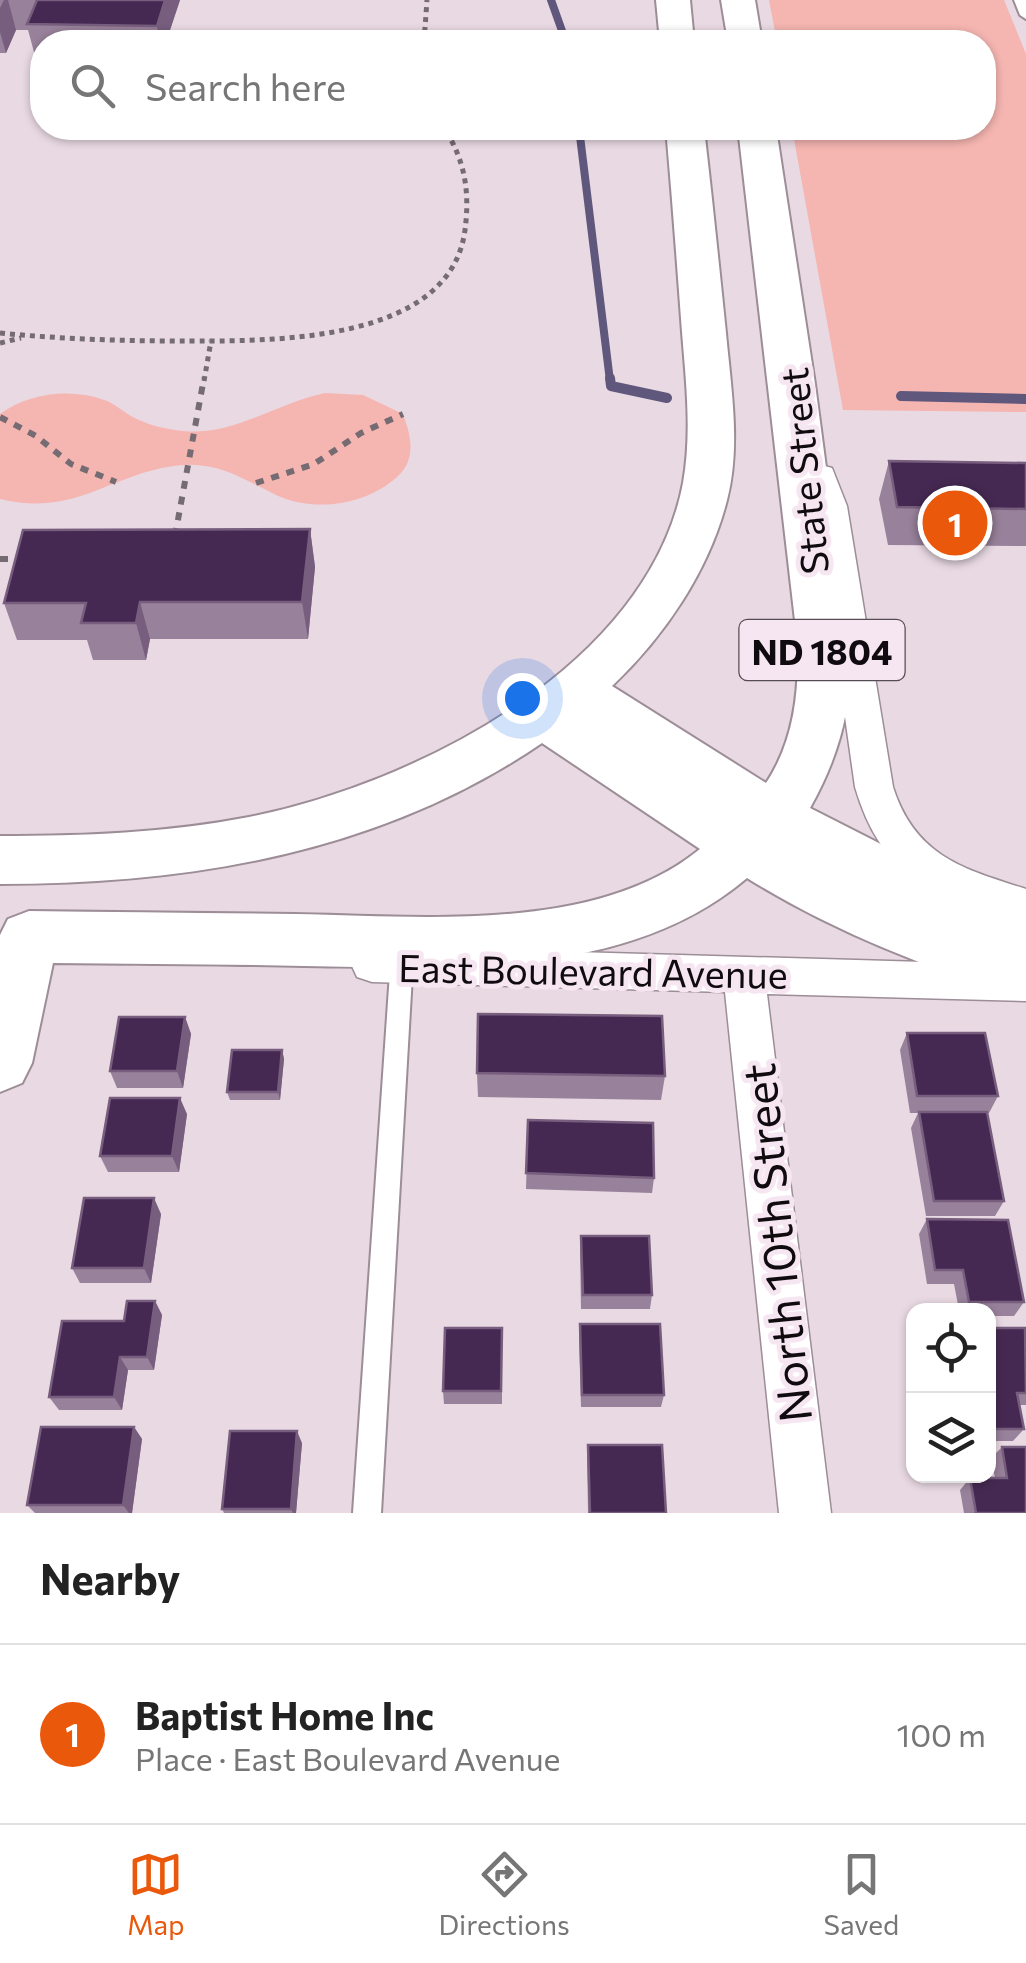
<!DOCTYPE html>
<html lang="en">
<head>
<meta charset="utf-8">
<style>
	:root { --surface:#fff; --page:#f2f2f2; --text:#222; --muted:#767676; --line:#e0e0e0; --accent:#ea580c }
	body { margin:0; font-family:Commissioner,sans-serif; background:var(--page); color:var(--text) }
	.controls { position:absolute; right:30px; bottom:30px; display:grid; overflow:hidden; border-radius:20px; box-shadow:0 2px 8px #0004 }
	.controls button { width:90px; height:90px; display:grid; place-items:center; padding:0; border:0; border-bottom:2px solid var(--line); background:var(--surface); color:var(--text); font:50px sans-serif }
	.you { position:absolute; left:522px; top:698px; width:35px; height:35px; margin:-25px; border:8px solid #fff; border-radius:50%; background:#1a73e8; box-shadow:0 0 0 15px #1a73e833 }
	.badge { display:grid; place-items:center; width:65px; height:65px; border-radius:50%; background:var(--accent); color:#fff; font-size:32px; font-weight:700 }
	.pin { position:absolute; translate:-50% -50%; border:5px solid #fff; box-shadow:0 2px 10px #0006 }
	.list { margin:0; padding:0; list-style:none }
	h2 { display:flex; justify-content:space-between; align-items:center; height:130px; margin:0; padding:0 40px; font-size:42px }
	h2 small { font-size:32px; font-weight:400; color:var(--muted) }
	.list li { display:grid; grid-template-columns:65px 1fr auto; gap:30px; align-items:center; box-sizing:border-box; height:180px; padding:0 40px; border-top:2px solid var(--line) }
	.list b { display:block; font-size:38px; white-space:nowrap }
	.list p { margin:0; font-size:32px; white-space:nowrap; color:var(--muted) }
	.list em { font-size:32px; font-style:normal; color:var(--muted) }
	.icon { flex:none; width:55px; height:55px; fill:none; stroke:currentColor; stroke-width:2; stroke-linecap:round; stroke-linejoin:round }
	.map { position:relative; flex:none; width:1026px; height:1513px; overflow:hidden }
	.search { position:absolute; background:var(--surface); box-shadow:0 2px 8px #0004; left:30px; right:30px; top:30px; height:110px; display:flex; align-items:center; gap:25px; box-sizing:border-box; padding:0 35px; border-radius:40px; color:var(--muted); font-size:38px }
	.sheet { height:310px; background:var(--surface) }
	nav { display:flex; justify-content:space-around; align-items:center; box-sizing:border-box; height:140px; border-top:2px solid var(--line); background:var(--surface); font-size:28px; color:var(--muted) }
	nav a { display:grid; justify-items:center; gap:5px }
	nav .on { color:var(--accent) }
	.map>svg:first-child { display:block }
	.green { fill:#f5b5b1 }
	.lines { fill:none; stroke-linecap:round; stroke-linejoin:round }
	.stream-far1 { stroke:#60577d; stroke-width:8 }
	.stream { stroke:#60577d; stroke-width:10 }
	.service-casing { stroke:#9c8d97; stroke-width:4 }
	.minor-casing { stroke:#9c8d97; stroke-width:3 }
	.primary-casing { stroke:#9c8d97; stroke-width:4 }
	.path-far1 { stroke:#756b72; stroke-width:5; stroke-dasharray:5 5; stroke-linecap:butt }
	.path { stroke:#756b72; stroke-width:6; stroke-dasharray:8 8; stroke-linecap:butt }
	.service { fill:#fff; fill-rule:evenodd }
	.minor { fill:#fff; fill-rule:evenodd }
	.primary { fill:#fff; fill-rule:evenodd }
	.wall { fill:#98819a }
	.shaded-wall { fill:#775e7e }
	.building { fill:#462952; stroke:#775e7e; stroke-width:2.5 }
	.labels { text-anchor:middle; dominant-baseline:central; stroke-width:10; stroke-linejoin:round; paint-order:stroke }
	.shield { fill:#f6e6f1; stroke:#554d53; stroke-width:2.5 }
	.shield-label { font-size:35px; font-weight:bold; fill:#100b0f }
	.street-label { font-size:38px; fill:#100b0f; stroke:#f6e6f1 }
	.near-street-label { font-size:45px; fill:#100b0f; stroke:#f6e6f1 }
</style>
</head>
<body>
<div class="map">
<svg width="1026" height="1513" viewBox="0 0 1026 1513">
	<rect width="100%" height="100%" fill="#e9d9e3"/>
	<path class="green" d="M769,0H1004L1026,54V412L843,410L792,128H984V42H777Z
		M325,393L363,395L403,414C411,436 417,459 397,477C366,505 315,513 276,495C245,480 219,462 183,465C111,471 79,518 0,499V414C29,393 70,388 104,400C114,403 122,411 131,416C147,425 165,429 183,431C233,436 277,403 325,393Z"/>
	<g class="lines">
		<path class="stream-far1" d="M551,0L566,42
			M579,128L610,381"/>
		<path class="stream" d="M610,378L611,386L667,398
			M901,396L1026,399"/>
		<defs>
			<path id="service" d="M1014,0H1026V19L1020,15Z
				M402,948L410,951L413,958L381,1513H353L391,958L394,951Z"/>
			<path id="minor" d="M821,465L832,468L847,506L893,787C915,856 963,869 1026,889V923C938,894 884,885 855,787L815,506L805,476L810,468Z
				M372,946L1026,965V1001L767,994L831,1513H779L725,992L372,982L357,977L351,964L357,951Z"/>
			<path id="primary" d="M656,0H690L694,42H660Z
				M721,0H755L762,42H728Z
				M666,128H704C712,196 719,265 726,333C731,388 741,446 727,500C709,571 664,637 612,686L766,783C795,740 800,687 797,638L738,128H776L815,384L851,657C851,713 837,760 810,808L926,867L1026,901V998C928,969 834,932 747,878C627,980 450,968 304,966C220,964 137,964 53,963L32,1063L22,1083L0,1092V935L8,919L29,911C118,912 207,913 295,914C422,916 596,934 700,849L542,743C381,853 191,884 0,884V836C84,836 166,833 249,817C415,784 648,667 683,483C692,433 686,382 682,332C677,264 672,196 666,128Z"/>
		</defs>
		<use href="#service" class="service-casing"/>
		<use href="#minor" class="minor-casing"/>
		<use href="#primary" class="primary-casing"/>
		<path class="path-far1" d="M424,42L427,0
			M0,333C61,339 122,341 183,341C267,341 450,345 465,230C470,192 465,160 444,128
			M0,343L21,338
			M204,381L211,341"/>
		<path class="path" d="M0,417L36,436L71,464L116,482
			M256,483L314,464L361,433L403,414
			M175,536L204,378
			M0,559H24"/>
		<use href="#service" class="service"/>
		<use href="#minor" class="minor"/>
		<use href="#primary" class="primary"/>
	</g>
	<path class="wall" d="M0,0H180L166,42H42V53L34,52L28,30H16L6,53H0Z
		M889,461L1026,463V546L888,545L879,499Z
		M310,529L315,567L308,639H150L146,660H93L87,640H17L4,603Z
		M185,1017L191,1034L183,1088H117L110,1071Z
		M907,1033L998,1096L989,1113H987L1004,1201L995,1216H926L911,1128L918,1113H910L900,1050Z
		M282,1050L284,1059L280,1100H230L227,1092Z
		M477,1073L665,1076L661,1100L478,1097Z
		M187,1114L179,1172H108L100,1156Z
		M528,1120L654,1178L652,1193L526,1189Z
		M161,1214L151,1283H80L72,1268Z
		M927,1219L1024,1302L1014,1316H988V1310H959L954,1284H927L919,1234Z
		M581,1236L652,1295L650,1309H581L580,1251Z
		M155,1301L162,1315L154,1370H128L122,1410H59L49,1397L124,1321Z
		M580,1324L664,1395L661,1407H581L579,1338Z
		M502,1328V1404H444L443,1391Z
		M988,1328L1026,1333V1405H1020L1024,1429L1013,1441H988Z
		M134,1427L142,1439L132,1513H35L27,1505Z
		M302,1443L296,1513H224L222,1509Z
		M588,1445L666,1513H588L587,1456Z
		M1002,1447L1026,1513H964L960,1490L970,1478H995L991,1458Z"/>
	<path class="shaded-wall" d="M4,0H8L16,30L6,53L0,32V8Z
		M165,0H180L166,42H160L157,26Z
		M310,529L315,567L308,639L302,602Z
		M140,602L150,639L146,660L136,623Z
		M185,1017L191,1034L183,1088L177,1071Z
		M282,1050L284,1059L280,1100L278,1092Z
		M180,1098L187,1114L179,1172L172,1156Z
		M154,1198L161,1214L151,1283L144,1268Z
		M155,1301L162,1315L154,1370L147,1357Z
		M120,1357L128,1370L122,1410L114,1397Z
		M134,1427L142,1439L132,1513H129L123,1505Z
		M297,1431L302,1443L296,1513H293L291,1509Z"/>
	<path class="building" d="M37,0H165L157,26L27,24Z
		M889,461L1026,463V509L897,507Z
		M310,529L302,602H140L136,623H81L86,603H4L23,530Z
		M478,1014L662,1016L665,1076L477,1073Z
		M119,1017H185L177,1071H110Z
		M907,1033H985L998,1096H917Z
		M232,1050H282L278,1092H227Z
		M110,1098H180L172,1156H100Z
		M919,1112H987L1004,1201H934Z
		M528,1120L653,1123L654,1178L526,1173Z
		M84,1198H154L144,1268H72Z
		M927,1219L1008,1220L1024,1302H969L963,1270H935Z
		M581,1236H649L652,1295H583Z
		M127,1301H155L147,1357H120L114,1397H49L62,1321H124Z
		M580,1324H660L664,1395H582Z
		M445,1328H502L501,1391H443Z
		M988,1328H1025L1026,1393H1017L1024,1429H988Z
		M41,1427H134L123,1505H27Z
		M230,1431H297L291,1509H222Z
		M588,1445H662L666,1513H590Z
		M1002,1447H1026V1513H976L970,1478H1007Z"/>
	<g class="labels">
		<rect class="shield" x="739.5" y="620" width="165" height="60" rx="8"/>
		<g class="shield-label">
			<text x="822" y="650">ND 1804</text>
		</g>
		<g class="street-label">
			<text transform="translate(803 471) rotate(-96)">State Street</text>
			<text transform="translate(593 970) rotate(1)">East Boulevard Avenue</text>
		</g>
		<g class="near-street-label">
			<text transform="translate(775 1243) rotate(-96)">North 10th Street</text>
		</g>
	</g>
</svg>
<div class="controls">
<button><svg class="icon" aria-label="locate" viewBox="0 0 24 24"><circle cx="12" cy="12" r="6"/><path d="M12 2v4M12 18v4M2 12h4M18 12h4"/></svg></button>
<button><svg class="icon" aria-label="layers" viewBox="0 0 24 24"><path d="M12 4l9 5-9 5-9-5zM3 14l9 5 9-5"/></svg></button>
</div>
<div class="you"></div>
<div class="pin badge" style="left:955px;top:523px">1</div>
<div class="search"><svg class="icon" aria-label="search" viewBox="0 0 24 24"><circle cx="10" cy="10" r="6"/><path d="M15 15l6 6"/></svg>Search here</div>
</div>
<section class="sheet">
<h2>Nearby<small></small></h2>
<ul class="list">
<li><span class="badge">1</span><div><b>Baptist Home Inc</b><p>Place · East Boulevard Avenue</p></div><em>100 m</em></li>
</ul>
</section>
<nav>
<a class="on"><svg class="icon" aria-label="map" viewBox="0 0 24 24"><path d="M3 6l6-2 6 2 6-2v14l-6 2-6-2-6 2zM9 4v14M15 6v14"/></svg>Map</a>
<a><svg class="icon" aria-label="directions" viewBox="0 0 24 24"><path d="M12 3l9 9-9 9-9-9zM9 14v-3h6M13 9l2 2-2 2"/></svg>Directions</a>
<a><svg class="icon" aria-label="saved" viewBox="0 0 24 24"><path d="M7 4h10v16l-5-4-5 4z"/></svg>Saved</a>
</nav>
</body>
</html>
